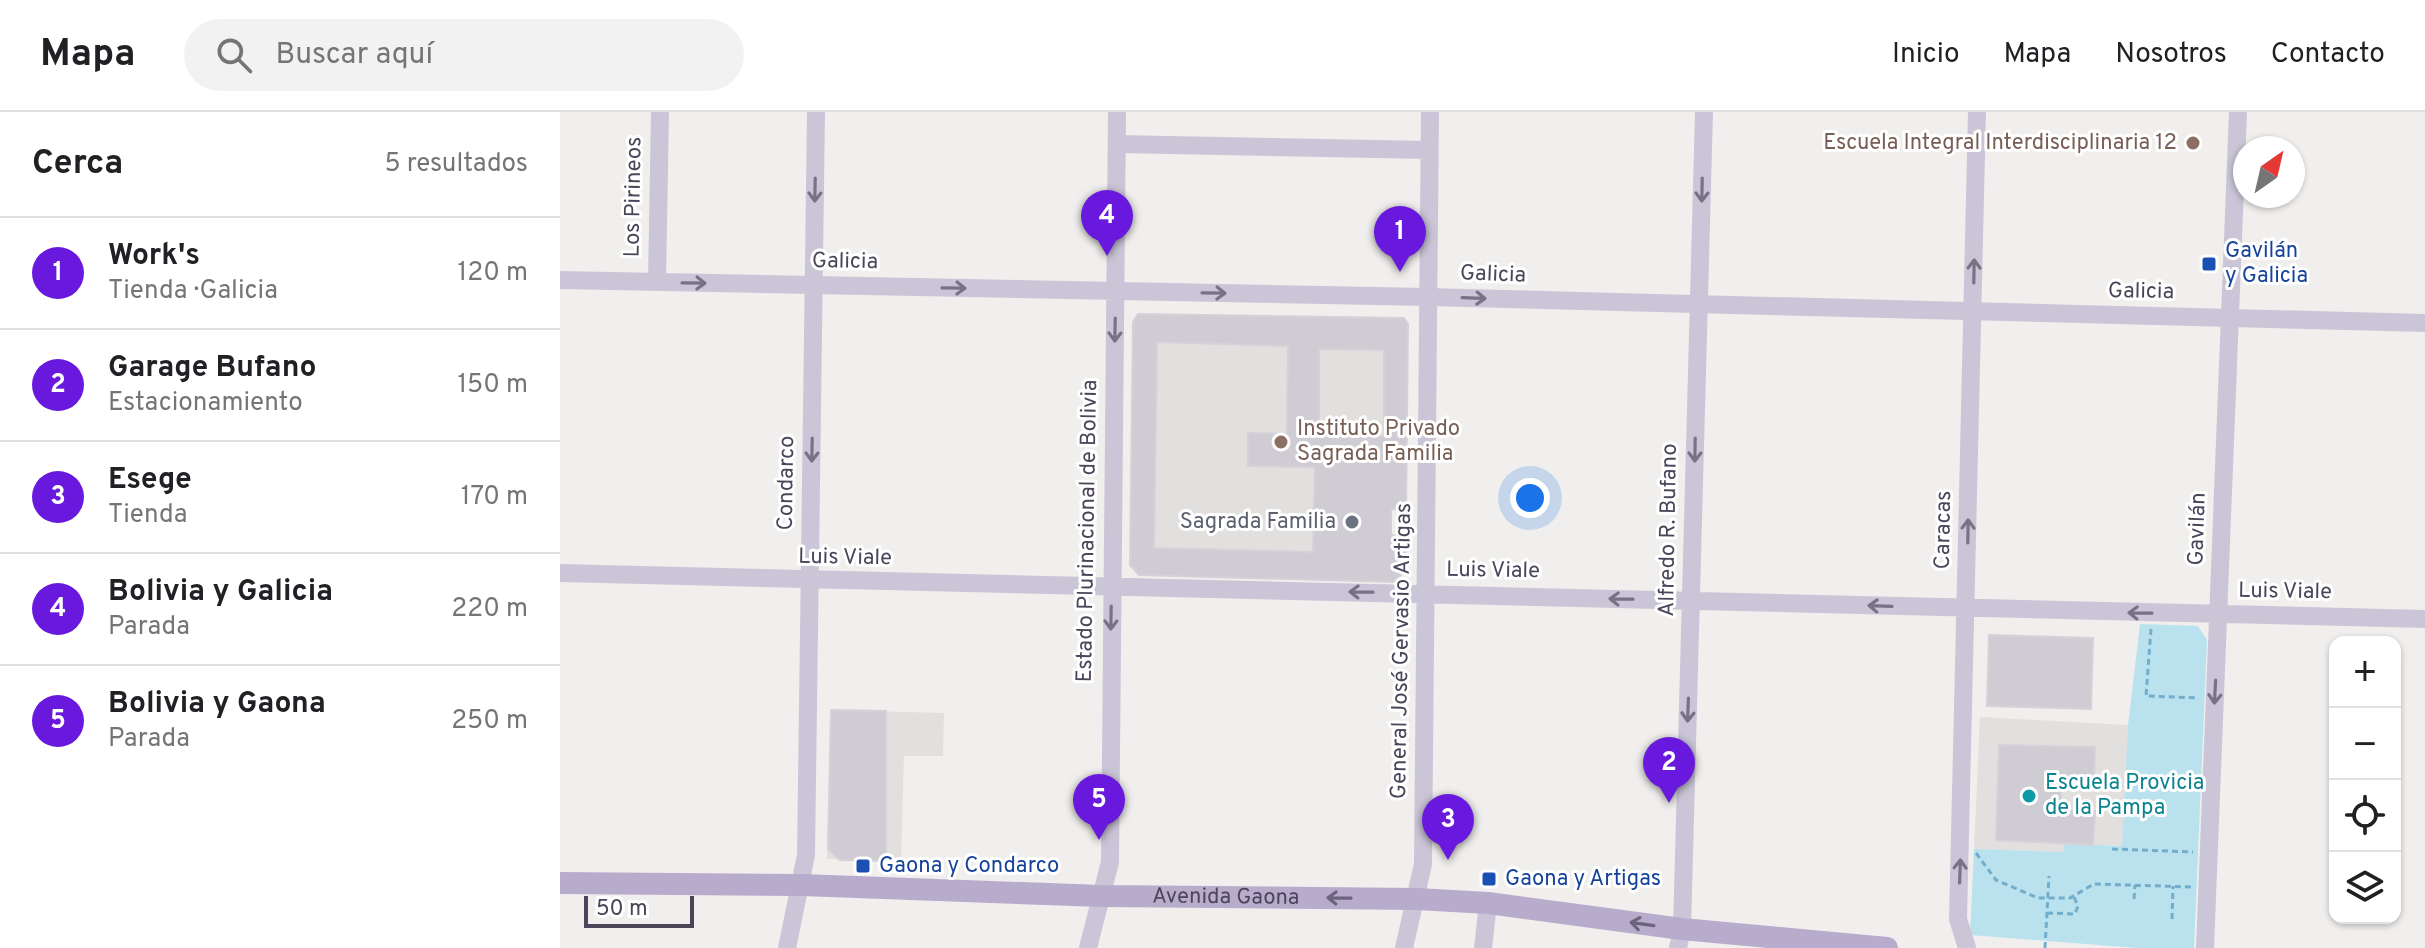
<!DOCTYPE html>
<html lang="es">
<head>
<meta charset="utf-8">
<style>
	:root { --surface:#fff; --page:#f2f2f2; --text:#202124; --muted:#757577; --line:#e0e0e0; --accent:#6819dd }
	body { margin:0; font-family:Overpass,sans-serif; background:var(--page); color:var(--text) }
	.controls { position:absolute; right:24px; bottom:24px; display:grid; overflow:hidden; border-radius:16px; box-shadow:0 2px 6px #0004 }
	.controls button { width:72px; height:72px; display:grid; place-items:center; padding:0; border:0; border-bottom:2px solid var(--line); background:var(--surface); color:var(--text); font:40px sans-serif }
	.compass { position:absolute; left:1673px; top:24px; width:72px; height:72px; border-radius:50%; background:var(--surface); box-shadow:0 2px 6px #0004; rotate:34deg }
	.scale { position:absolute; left:24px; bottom:20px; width:110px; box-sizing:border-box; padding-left:8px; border:4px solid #4c455a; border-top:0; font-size:22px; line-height:28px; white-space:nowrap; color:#4c455a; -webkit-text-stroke:6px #fff; paint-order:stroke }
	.you { position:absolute; left:970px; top:386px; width:28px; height:28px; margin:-20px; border:6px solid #fff; border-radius:50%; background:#1a73e8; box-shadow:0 0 0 12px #1a73e833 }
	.badge { display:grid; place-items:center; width:52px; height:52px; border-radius:50%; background:var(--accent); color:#fff; font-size:26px; font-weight:700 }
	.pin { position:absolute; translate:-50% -66px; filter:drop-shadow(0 2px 4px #0008) }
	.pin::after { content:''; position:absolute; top:42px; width:28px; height:24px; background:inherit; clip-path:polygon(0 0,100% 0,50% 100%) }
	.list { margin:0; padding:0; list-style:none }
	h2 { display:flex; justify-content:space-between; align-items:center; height:104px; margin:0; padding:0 32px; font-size:34px }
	h2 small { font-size:26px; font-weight:400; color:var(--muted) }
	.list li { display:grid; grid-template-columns:52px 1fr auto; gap:24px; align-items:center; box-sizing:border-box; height:112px; padding:0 32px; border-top:2px solid var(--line) }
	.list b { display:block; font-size:30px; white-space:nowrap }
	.list p { margin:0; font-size:26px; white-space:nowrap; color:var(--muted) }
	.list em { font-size:26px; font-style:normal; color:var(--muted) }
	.icon { flex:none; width:44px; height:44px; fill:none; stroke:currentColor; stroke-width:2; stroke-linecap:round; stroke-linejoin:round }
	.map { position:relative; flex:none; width:1865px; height:836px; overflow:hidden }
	header { display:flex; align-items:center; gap:48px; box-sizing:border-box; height:112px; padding:0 40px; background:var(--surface); border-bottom:2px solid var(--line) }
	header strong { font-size:38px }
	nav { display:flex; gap:44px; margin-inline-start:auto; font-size:28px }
	.search { width:560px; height:72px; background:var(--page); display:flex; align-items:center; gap:20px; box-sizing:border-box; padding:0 28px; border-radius:44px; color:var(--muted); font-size:30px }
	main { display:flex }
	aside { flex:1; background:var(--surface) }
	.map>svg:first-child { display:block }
	.education { fill:#e1e0df }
	.green { fill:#bae2ee }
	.building { fill:#d0ccd4; stroke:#d5d1d9; stroke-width:2; fill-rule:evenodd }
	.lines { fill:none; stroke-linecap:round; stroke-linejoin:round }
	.path { stroke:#73adcc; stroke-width:3; stroke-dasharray:6 4; stroke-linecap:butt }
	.minor { stroke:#cbc6d7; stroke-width:18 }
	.major { stroke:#b7accc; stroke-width:22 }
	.oneway { stroke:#787286 }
	.oneway2 { stroke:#6c647c }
	.education-dot { fill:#8d6e63; stroke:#fff; stroke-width:3 }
	.transit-dot { fill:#1a4fb4; stroke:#fff; stroke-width:3 }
	.worship-dot { fill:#6b7280; stroke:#fff; stroke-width:3 }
	.culture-dot { fill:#0f9aa8; stroke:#fff; stroke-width:3 }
	.labels { text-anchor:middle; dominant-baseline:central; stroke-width:6; stroke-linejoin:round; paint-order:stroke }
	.education-label { font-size:22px; fill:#785e54; stroke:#fff; text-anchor:end }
	.street-label { font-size:22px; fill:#4c455a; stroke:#fff }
	.transit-label { font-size:22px; fill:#164399; stroke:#fff; text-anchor:start }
	.worship-label { font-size:22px; fill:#5b616d; stroke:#fff; text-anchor:end }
	.culture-label { font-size:22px; fill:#0d838f; stroke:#fff; text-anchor:start }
</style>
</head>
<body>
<header>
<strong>Mapa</strong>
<div class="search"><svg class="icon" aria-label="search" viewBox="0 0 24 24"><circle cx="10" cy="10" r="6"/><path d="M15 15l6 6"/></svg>Buscar aquí</div>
<nav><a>Inicio</a><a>Mapa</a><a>Nosotros</a><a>Contacto</a></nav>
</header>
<main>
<aside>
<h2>Cerca<small>5 resultados</small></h2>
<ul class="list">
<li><span class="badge">1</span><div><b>Work's</b><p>Tienda · Galicia</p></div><em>120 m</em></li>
<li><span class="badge">2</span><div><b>Garage Bufano</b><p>Estacionamiento</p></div><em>150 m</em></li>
<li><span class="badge">3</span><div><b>Esege</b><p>Tienda</p></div><em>170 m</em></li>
<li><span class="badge">4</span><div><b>Bolivia y Galicia</b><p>Parada</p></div><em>220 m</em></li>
<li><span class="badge">5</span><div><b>Bolivia y Gaona</b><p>Parada</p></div><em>250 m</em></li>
</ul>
</aside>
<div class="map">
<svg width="1865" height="836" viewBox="0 0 1865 836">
	<rect width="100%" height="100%" fill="#f0efed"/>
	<path class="education" d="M597,202L844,206L848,212L846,398L754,396L753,440L594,436Z
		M271,598L384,601L383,644H344L341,749L267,747Z
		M1420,605L1568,613L1562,734L1504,732L1503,740L1414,737Z"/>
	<path class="green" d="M1580,512L1638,514L1647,528L1634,836H1576L1410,823L1414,737L1503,740L1504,732L1562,734L1568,613Z"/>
	<path class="building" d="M578,202L844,206L848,212L846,398L831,397V423L846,424L845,459L834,470L579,463L570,453L573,210ZM597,230L728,234L727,322L688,321V354L755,355L753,440L594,436ZM759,237L824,238V324L759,323Z
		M1429,523L1533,526L1531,597L1427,594Z
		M271,598L326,599V749L280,748L268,737Z
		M1439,633L1535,635L1534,669L1501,668V699H1535L1533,733L1436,728Z"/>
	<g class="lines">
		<path class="path" d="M1591,517L1586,584L1639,586
			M1552,737L1633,740
			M1416,741L1436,768L1478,786H1510L1534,772L1633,775
			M1574,787L1575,773
			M1487,801L1515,802L1518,794L1514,785
			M1612,807L1613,774
			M1485,836L1489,764"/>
		<path class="minor" d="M557,32L869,38
			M0,168L868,185L1865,211
			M97,170L100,0
			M0,461L1865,507
			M227,836L246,743L256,0
			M528,836L550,750L557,0
			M844,836L863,752L870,0
			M923,836L928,791
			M1118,836L1122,817L1144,0
			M1407,836L1398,807L1417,0
			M1645,836L1678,0"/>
		<path class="major" id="s1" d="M0,771L242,773L541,784L857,787L928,791L1122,817L1327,836"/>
	</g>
	<defs><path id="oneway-shaft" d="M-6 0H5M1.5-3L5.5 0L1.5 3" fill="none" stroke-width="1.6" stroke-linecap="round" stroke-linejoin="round" transform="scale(2)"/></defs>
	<g class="oneway">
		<use href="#oneway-shaft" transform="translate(255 78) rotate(91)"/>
		<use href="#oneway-shaft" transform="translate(1142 78) rotate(91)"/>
		<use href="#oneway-shaft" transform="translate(1414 159) rotate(-89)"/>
		<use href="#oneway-shaft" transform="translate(134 171) rotate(1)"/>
		<use href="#oneway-shaft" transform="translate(394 176) rotate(1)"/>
		<use href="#oneway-shaft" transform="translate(654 181) rotate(1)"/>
		<use href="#oneway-shaft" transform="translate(914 186) rotate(2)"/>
		<use href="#oneway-shaft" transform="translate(555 218) rotate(91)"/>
		<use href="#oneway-shaft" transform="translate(252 338) rotate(91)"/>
		<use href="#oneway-shaft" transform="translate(1135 338) rotate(91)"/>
		<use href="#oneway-shaft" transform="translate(1408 419) rotate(-89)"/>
		<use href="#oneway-shaft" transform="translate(801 480) rotate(-179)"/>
		<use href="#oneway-shaft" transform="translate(1061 487) rotate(-179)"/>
		<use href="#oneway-shaft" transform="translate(1320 494) rotate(-178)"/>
		<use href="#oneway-shaft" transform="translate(1580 501) rotate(-179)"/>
		<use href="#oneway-shaft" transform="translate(551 506) rotate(91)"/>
		<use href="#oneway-shaft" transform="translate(1655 580) rotate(93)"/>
		<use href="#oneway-shaft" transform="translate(1128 598) rotate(92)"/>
		<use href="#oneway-shaft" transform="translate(1400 759) rotate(-88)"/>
	</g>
	<g class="oneway2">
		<use href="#oneway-shaft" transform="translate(779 786) rotate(-179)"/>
		<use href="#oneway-shaft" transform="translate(1082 812) rotate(-172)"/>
	</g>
	<g class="education-dot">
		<circle cx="1633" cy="31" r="8"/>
		<circle cx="721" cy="330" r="8"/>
	</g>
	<g class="transit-dot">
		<rect x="1641" y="144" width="16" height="16" rx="4"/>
		<rect x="295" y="746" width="16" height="16" rx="4"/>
		<rect x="921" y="759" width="16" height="16" rx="4"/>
	</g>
	<circle class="worship-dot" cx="792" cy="410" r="8"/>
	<circle class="culture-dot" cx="1469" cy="684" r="8"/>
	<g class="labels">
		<g class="education-label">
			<text x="1617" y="31">Escuela Integral Interdisciplinaria 12</text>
			<text x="737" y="317" text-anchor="start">Instituto Privado<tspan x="737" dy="25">Sagrada Familia</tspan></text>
		</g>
		<g class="street-label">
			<text transform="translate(74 85) rotate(-89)">Los Pirineos</text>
			<text transform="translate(285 150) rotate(1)">Galicia</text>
			<text transform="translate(933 163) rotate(2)">Galicia</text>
			<text transform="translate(1581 180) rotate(1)">Galicia</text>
			<text transform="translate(227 371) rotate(-89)">Condarco</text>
			<text transform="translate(1638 417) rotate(-88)">Gavilán</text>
			<text transform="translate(1109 418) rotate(-89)">Alfredo R. Bufano</text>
			<text transform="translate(1384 418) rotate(-89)">Caracas</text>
			<text transform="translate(528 419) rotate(-89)">Estado Plurinacional de Bolivia</text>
			<text transform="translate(285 446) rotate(1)">Luis Viale</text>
			<text transform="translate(933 459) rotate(1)">Luis Viale</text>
			<text transform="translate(1725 480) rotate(1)">Luis Viale</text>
			<text transform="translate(842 539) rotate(-89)">General José Gervasio Artigas</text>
			<text stroke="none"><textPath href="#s1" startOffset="666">Avenida Gaona</textPath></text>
		</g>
		<g class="transit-label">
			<text x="1665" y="139">Gavilán<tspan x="1665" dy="25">y Galicia</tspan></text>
			<text x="319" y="754">Gaona y Condarco</text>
			<text x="945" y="767">Gaona y Artigas</text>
		</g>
		<g class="worship-label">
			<text x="776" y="410">Sagrada Familia</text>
		</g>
		<g class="culture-label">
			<text x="1485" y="671">Escuela Provicia<tspan x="1485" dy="25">de la Pampa</tspan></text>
		</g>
	</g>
</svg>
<div class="controls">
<button>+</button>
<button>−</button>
<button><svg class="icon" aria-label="locate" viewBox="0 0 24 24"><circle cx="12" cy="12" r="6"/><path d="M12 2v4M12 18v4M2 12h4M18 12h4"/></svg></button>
<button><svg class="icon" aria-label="layers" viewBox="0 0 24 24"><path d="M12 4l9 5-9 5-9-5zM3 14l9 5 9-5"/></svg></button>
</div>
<svg class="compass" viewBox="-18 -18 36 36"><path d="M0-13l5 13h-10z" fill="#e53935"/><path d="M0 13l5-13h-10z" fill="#757577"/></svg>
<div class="scale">50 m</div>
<div class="you"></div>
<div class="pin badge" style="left:840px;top:160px">1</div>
<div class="pin badge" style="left:1109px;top:691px">2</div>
<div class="pin badge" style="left:888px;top:748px">3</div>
<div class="pin badge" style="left:547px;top:144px">4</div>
<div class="pin badge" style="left:539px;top:728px">5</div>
</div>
</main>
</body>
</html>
